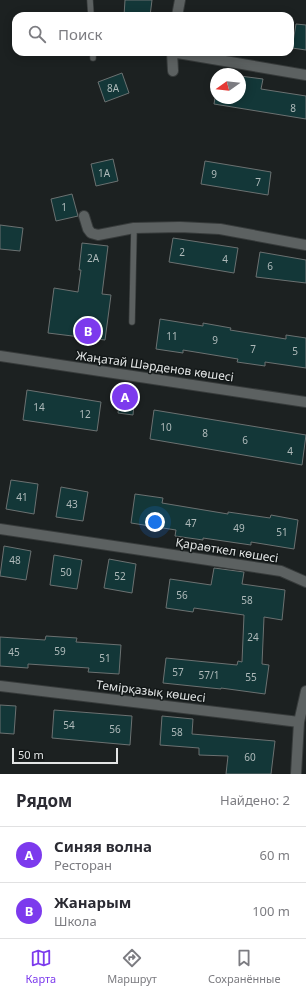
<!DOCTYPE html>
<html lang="ru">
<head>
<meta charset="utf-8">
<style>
	:root { --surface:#fff; --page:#f2f2f3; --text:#2b2b33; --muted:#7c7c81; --line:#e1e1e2; --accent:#7c3aed }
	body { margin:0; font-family:"Noto Sans",sans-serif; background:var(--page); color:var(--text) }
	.compass { position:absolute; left:210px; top:68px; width:36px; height:36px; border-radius:50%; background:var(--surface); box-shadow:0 2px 10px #0003; rotate:255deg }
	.scale { position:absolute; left:12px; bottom:10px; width:106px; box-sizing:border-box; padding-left:4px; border:2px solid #e3e6e6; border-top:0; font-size:11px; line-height:14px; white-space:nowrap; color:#e3e6e6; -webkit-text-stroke:3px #131818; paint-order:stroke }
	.you { position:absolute; left:155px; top:522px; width:14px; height:14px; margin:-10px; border:3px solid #fff; border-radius:50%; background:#1a73e8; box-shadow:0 0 0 6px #1a73e833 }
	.badge { display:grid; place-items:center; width:26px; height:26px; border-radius:50%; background:var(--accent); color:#fff; font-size:13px; font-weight:700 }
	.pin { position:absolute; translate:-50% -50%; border:2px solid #fff; box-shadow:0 1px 4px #0006 }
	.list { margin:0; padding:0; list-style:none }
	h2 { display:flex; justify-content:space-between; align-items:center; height:52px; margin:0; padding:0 16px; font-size:17px }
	h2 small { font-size:13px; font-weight:400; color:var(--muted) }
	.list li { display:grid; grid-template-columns:26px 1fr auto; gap:12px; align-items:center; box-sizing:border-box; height:56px; padding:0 16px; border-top:1px solid var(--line) }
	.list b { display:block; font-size:15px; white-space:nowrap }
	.list p { margin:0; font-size:13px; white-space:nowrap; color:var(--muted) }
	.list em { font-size:13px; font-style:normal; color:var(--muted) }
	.icon { flex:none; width:22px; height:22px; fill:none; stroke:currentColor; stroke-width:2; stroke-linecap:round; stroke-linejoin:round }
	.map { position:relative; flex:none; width:306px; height:774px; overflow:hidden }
	.search { position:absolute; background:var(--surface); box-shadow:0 2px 10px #0003; left:12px; right:12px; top:12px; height:44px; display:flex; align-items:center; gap:10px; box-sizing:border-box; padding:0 14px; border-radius:12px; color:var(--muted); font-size:15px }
	.sheet { height:164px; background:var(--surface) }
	nav { display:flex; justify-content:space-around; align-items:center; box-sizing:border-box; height:56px; border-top:1px solid var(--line); background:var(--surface); font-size:11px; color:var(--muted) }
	nav a { display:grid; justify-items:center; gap:2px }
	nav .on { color:var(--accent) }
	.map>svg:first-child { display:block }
	.building { fill:#133738; stroke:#6b7171 }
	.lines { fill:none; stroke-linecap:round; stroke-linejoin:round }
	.lane-casing { stroke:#373b3b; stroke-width:7 }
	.street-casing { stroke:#373b3b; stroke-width:12 }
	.lane { stroke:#5c6161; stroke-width:5.5 }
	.street { stroke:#5c6161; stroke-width:10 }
	.labels { text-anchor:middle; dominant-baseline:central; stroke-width:3; stroke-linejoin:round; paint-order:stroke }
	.number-label { font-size:10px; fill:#afbaba }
	.street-label { font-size:12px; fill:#e3e6e6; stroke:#131818 }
</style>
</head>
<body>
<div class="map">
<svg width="306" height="774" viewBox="0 0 306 774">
	<rect width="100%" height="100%" fill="#1c2121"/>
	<path class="building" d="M125,0H152L150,16H124Z
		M296,24L306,25V50L292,48Z
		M122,73L129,93L105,102L98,82Z
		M240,76L263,79L261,89L306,96V119L214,104L215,98H240Z
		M113,159L118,181L96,186L91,164Z
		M205,161L271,172L268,195L201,184Z
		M72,194L78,216L56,221L51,199Z
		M0,225L23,228L20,251L0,249Z
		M173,238L238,248L234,273L169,262Z
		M82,243L108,246L102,294L111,295L105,340L48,333L54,288L78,292L81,270H79Z
		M260,252L306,260V283L256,277Z
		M160,319L203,326V323L231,328L230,330L286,339V335L306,338V368L265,362V366L237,362L238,359L183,350V353L156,349Z
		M27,390L101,402L97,431L23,420Z
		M120,393L135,394L133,415L118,413Z
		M154,410L306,435L302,465L150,439Z
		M11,480L38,484L34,514L6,509Z
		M61,487L88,492L83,521L56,517Z
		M135,494L163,498L162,503L228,514V512L270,518L271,515L298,520L294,549L251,542V545L203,538V540L175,536L176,530L131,523Z
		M4,546L31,551L26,580L0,576Z
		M54,555L82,560L77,589L50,585Z
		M109,559L136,564L132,593L104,588Z
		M214,568L244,572L242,584L285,590L282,620L264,617L262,664L269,665L265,694L221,688V689L163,683L166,658L237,665L238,661L242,662L244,615L194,608L193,612L166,608L170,579L211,585Z
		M46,636L77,638L76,642L121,645L119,674L88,672L89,668L28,664V668L0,666V637L45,640Z
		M0,705L16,706L14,734L0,733Z
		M54,710L132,716L130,745L52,738Z
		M162,716L193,719L192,734L275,741L271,774H226L228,756L199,755V748L160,745Z"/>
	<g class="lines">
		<defs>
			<path id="lane" d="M90,0L91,16
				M93,52V58
				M132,322L134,228"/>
			<path id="street" d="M177,16L180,0
				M172,52L306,75
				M172,52L173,71
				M84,216L88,229L91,233L98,235L134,228L180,227L220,229L306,245
				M0,356L306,402
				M0,529L281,571L306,582
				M0,686L299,722
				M296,774L299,722L306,691"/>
		</defs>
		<use href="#lane" class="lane-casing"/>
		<use href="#street" class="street-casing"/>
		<use href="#lane" class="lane"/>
		<use href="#street" class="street"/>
	</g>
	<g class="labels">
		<g class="number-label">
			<text x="113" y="88">8А</text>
			<text x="293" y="108">8</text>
			<text x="104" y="173">1А</text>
			<text x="214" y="174">9</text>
			<text x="258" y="182">7</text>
			<text x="64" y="207">1</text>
			<text x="182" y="252">2</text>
			<text x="93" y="258">2А</text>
			<text x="225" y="259">4</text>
			<text x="270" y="266">6</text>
			<text x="172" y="336">11</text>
			<text x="215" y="340">9</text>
			<text x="253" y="349">7</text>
			<text x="295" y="351">5</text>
			<text x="39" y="407">14</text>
			<text x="85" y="414">12</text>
			<text x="166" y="427">10</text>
			<text x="205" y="433">8</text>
			<text x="245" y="440">6</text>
			<text x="290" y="451">4</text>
			<text x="22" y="497">41</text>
			<text x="72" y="504">43</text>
			<text x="191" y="523">47</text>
			<text x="239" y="528">49</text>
			<text x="282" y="532">51</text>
			<text x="15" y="560">48</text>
			<text x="66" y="572">50</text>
			<text x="120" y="576">52</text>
			<text x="182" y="595">56</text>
			<text x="247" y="600">58</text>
			<text x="253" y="637">24</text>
			<text x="60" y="651">59</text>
			<text x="14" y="652">45</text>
			<text x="105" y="658">51</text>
			<text x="178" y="672">57</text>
			<text x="209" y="675">57/1</text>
			<text x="251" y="677">55</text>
			<text x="69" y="725">54</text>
			<text x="115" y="729">56</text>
			<text x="177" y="732">58</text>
			<text x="250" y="757">60</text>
		</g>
		<g class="street-label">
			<text transform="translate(155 366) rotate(8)">Жаңатай Шәрденов көшесі</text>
			<text transform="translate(227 550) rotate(9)">Қараөткел көшесі</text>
			<text transform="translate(151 691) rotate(7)">Темірқазық көшесі</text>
		</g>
	</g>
</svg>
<svg class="compass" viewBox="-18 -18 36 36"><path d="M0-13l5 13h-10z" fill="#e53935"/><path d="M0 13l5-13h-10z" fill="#7c7c81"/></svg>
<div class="scale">50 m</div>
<div class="you"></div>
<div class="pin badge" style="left:125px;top:397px">A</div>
<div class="pin badge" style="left:88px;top:331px">B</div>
<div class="search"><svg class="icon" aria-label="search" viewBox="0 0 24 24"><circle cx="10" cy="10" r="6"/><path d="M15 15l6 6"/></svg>Поиск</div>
</div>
<section class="sheet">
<h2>Рядом<small>Найдено: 2</small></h2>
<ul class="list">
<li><span class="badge">A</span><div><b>Синяя волна</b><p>Ресторан</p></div><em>60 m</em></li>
<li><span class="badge">B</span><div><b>Жанарым</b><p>Школа</p></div><em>100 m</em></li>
</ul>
</section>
<nav>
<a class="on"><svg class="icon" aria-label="map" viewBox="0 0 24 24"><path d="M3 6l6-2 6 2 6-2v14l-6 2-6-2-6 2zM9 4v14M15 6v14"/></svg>Карта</a>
<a><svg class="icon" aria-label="directions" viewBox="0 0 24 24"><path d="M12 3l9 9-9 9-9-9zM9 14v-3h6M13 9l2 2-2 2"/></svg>Маршрут</a>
<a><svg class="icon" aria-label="saved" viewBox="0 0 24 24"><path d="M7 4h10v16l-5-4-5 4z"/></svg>Сохранённые</a>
</nav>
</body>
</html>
